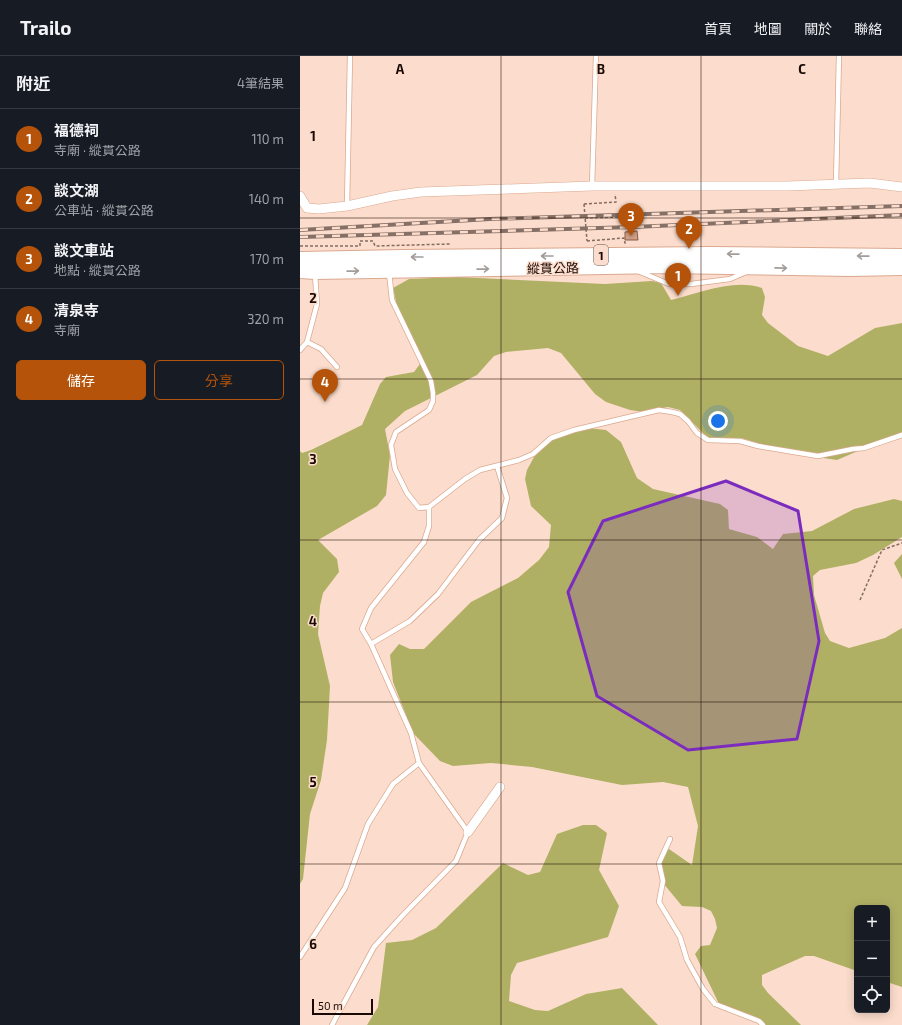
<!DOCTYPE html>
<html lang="zh-TW">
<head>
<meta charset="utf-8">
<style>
	:root { --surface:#171b24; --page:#20242c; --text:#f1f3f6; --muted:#9ea1a6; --line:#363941; --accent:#b45309 }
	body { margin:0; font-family:"Exo 2","Noto Sans TC",sans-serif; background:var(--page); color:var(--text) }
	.controls { position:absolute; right:12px; bottom:12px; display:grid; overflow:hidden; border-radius:6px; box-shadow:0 2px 10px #0003 }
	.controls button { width:36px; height:36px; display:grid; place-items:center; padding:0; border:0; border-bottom:1px solid var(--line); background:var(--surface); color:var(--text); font:20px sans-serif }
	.scale { position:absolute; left:12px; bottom:10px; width:61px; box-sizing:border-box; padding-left:4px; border:2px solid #190902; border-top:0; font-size:11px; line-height:14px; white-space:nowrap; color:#190902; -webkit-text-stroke:3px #fcddcd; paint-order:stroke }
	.you { position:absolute; left:418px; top:365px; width:14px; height:14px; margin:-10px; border:3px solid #fff; border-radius:50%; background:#1a73e8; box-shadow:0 0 0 6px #1a73e833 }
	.badge { display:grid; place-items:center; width:26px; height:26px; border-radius:50%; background:var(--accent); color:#fff; font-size:13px; font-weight:700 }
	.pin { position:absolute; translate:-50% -33px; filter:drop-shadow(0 1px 2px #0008) }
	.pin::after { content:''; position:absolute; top:21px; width:14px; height:12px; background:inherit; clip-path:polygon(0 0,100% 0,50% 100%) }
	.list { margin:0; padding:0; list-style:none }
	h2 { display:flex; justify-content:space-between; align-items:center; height:52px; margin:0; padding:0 16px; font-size:17px }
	h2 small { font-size:13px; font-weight:400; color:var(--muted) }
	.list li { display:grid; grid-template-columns:26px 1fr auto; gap:12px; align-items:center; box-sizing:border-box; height:60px; padding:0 16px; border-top:1px solid var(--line) }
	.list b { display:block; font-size:15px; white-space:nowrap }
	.list p { margin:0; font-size:13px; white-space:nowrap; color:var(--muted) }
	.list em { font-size:13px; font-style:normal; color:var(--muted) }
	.actions { display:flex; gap:8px; padding:12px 16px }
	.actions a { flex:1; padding:9px 0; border:1px solid var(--accent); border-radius:6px; text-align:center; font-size:14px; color:var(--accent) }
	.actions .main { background:var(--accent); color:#fff }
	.icon { flex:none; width:22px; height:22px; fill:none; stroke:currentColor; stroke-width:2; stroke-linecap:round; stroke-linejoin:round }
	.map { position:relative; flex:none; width:602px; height:969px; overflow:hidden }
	header { display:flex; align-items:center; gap:24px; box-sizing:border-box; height:56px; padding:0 20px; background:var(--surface); border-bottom:1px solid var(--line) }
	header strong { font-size:19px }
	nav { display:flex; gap:22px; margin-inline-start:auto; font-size:14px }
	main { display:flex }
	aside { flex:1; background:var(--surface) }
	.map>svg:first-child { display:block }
	.forest { fill:#b0b064 }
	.building { fill:#d3a188; stroke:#885c44 }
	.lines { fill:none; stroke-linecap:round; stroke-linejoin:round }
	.lane-casing { stroke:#daa88f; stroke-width:6 }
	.street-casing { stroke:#daa88f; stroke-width:10 }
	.primary-casing { stroke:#daa88f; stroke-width:16 }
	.path { stroke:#836c61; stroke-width:1.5; stroke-dasharray:3 2; stroke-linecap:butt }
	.lane { stroke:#fff; stroke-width:4.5 }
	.street { stroke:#fff; stroke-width:9 }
	.primary { stroke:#fff; stroke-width:14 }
	.rail-casing { stroke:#866f64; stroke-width:4 }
	.rail { stroke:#fcddcd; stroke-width:2.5; stroke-dasharray:8; stroke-linecap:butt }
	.path-bridge { stroke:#836c61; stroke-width:1.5; stroke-dasharray:3 2; stroke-linecap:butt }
	.oneway { stroke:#a39d9a }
	.marked { fill:#7b2cbf; fill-opacity:0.2; stroke:#7b2cbf; stroke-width:3; stroke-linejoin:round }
	.grid { fill:none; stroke:#190902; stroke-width:1; stroke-opacity:0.55 }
	.labels { text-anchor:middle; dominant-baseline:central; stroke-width:3; stroke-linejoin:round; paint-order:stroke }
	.shield { fill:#fcddcd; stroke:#5d493f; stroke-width:1 }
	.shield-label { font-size:12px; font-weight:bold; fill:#190902 }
	.street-label { font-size:13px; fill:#190902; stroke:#fcddcd }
	.grid-label { font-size:13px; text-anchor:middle; font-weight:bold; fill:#190902; stroke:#fcddcd; stroke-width:3; stroke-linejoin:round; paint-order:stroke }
</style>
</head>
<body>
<header>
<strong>Trailo</strong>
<nav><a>首頁</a><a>地圖</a><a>關於</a><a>聯絡</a></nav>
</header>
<main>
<aside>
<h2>附近<small>4筆結果</small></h2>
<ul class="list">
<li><span class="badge">1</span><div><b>福德祠</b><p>寺廟 · 縱貫公路</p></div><em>110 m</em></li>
<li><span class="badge">2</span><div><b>談文湖</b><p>公車站 · 縱貫公路</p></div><em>140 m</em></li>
<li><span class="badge">3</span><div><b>談文車站</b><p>地點 · 縱貫公路</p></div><em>170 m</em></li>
<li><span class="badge">4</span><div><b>清泉寺</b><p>寺廟</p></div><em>320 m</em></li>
</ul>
<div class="actions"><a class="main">儲存</a><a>分享</a></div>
</aside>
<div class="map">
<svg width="602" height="969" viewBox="0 0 602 969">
	<rect width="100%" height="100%" fill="#fcddcd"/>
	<path class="forest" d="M157,221L305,228L352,225L361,227L371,244C398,237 435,222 462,232L465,241L462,259L468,267L498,290L528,300L575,272L602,267V376L537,404L488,397L441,382L412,386L380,354L368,351L344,356L330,354L306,346L295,338L261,297L248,292L206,296L194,300L177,319L105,355L85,373L90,399L86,439L77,450L18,484L37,503L39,516L23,537L20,550L18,578L30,630L27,684L21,724L10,758L3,823L0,828V395L2,397L11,394L62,369L80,328L86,321L114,316L120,308L117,291L97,250L93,232L109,223Z
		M287,372L306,374L321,386L337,422L353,433L420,448L428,454L429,473L457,481L473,493L483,478L512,475L554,453L594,443L602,445V481L573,499L556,507L520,514L513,520L514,539L525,577L530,585L549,592L585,582L602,572V931L587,926V852H557V915L514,900H505L462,919V929L468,937L501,969H460L456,966L421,952L395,898L401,890L410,889L417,872L415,863L411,855L402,851L382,850L363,827L359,802L369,793L392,809L398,770L388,731L363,726L322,729L232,711L191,707L153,710L140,705L113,677L93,626L90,599L99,588L110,593H124L171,546L218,522L239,504L249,491L251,469L231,450L225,423L227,414L241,388Z
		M602,498V523L594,507Z
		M283,769H296L307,777L299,814L319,850L308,881L217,907L211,919L209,945L235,954L248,955L286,938L322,932L358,969H67L78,951L86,887L112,884L136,872L203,807L228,819L240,816L257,778Z"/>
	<path class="building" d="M337,175L338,184H325V176Z"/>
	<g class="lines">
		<defs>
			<path id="lane" d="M536,127L539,0
				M292,130L296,0
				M47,150L50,0
				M338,215L369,228H391L430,223L446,216
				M89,216L92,244L131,325L133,337V345L129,354L96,376L91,389L95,413L107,437L119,452L129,451L165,423L180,414L219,404L233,398L251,382L274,374L359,354L372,356L380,358L388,365L397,377L408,384L440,385L458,390L518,400L553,393L564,392L602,379
				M7,286L21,293L37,311
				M0,294L7,286L17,248L15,218
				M71,588L110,565L138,538L179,484L202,462L207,442L197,410
				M370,783L359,807L363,825L359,846L380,881L387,904L403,933L415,948L459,965L463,969
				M0,901L45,832L68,768L93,728L119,707
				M32,969L74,891L102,860L156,805L168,776L119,707L111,677L71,588L62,573L71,552L124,486L129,470V451"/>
			<path id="street" d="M0,140L7,152L19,153L47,150L92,140L121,136L292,130H487L570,127L602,131
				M168,776L200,731"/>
			<path id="primary" d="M0,203L102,201L411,198L602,200
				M0,215L15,216L362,210L551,213L602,212"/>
		</defs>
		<use href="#lane" class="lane-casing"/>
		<use href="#street" class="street-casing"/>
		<use href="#primary" class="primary-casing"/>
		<path class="path" d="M284,148L316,146L315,138
			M285,162L319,161
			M287,185L324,182L325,187H326
			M0,190H60V185H73L75,190L150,188
			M560,544L582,494L602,487"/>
		<use href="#lane" class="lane"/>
		<use href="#street" class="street"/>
		<use href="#primary" class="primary"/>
		<defs>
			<path id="rail" d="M0,174L190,163L602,150
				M0,181L333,171L602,159"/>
		</defs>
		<use href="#rail" class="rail-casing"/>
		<use href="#rail" class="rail"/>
		<path class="path-bridge" d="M284,148L287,185"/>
	</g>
	<defs><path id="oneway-shaft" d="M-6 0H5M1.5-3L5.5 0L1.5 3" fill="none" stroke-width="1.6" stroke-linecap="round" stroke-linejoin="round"/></defs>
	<g class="oneway">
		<use href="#oneway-shaft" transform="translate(433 198) rotate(-179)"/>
		<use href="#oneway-shaft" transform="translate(247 200) rotate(180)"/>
		<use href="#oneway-shaft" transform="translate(563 200) rotate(-179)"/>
		<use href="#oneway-shaft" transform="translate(117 201) rotate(180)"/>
		<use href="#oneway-shaft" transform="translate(481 212) rotate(1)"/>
		<use href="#oneway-shaft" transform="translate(183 213) rotate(-1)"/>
		<use href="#oneway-shaft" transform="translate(53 215) rotate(-1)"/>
	</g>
	<path class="marked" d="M426,425L498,455L519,585L497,683L388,694L297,640L268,536L303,465Z"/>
	<path class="grid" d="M201,0V969M401,0V969M0,162H602M0,323H602M0,484H602M0,646H602M0,808H602"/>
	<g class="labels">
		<rect class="shield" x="294" y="189" width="14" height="20" rx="3"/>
		<g class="shield-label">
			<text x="301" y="199">1</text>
		</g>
		<g class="street-label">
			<text transform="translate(253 212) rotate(-1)">縱貫公路</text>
		</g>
	</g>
	<g class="grid-label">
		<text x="100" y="18">A</text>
		<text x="301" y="18">B</text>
		<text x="502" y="18">C</text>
		<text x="13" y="85">1</text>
		<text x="13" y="247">2</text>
		<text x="13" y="408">3</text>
		<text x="13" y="570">4</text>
		<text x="13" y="731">5</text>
		<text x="13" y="893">6</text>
	</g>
</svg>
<div class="controls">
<button>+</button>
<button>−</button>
<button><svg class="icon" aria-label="locate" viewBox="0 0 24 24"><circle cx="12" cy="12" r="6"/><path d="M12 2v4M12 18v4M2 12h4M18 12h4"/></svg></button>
</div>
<div class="scale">50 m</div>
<div class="you"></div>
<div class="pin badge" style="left:378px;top:240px">1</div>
<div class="pin badge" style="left:389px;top:193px">2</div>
<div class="pin badge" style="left:331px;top:180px">3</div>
<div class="pin badge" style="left:25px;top:346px">4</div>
</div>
</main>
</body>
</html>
